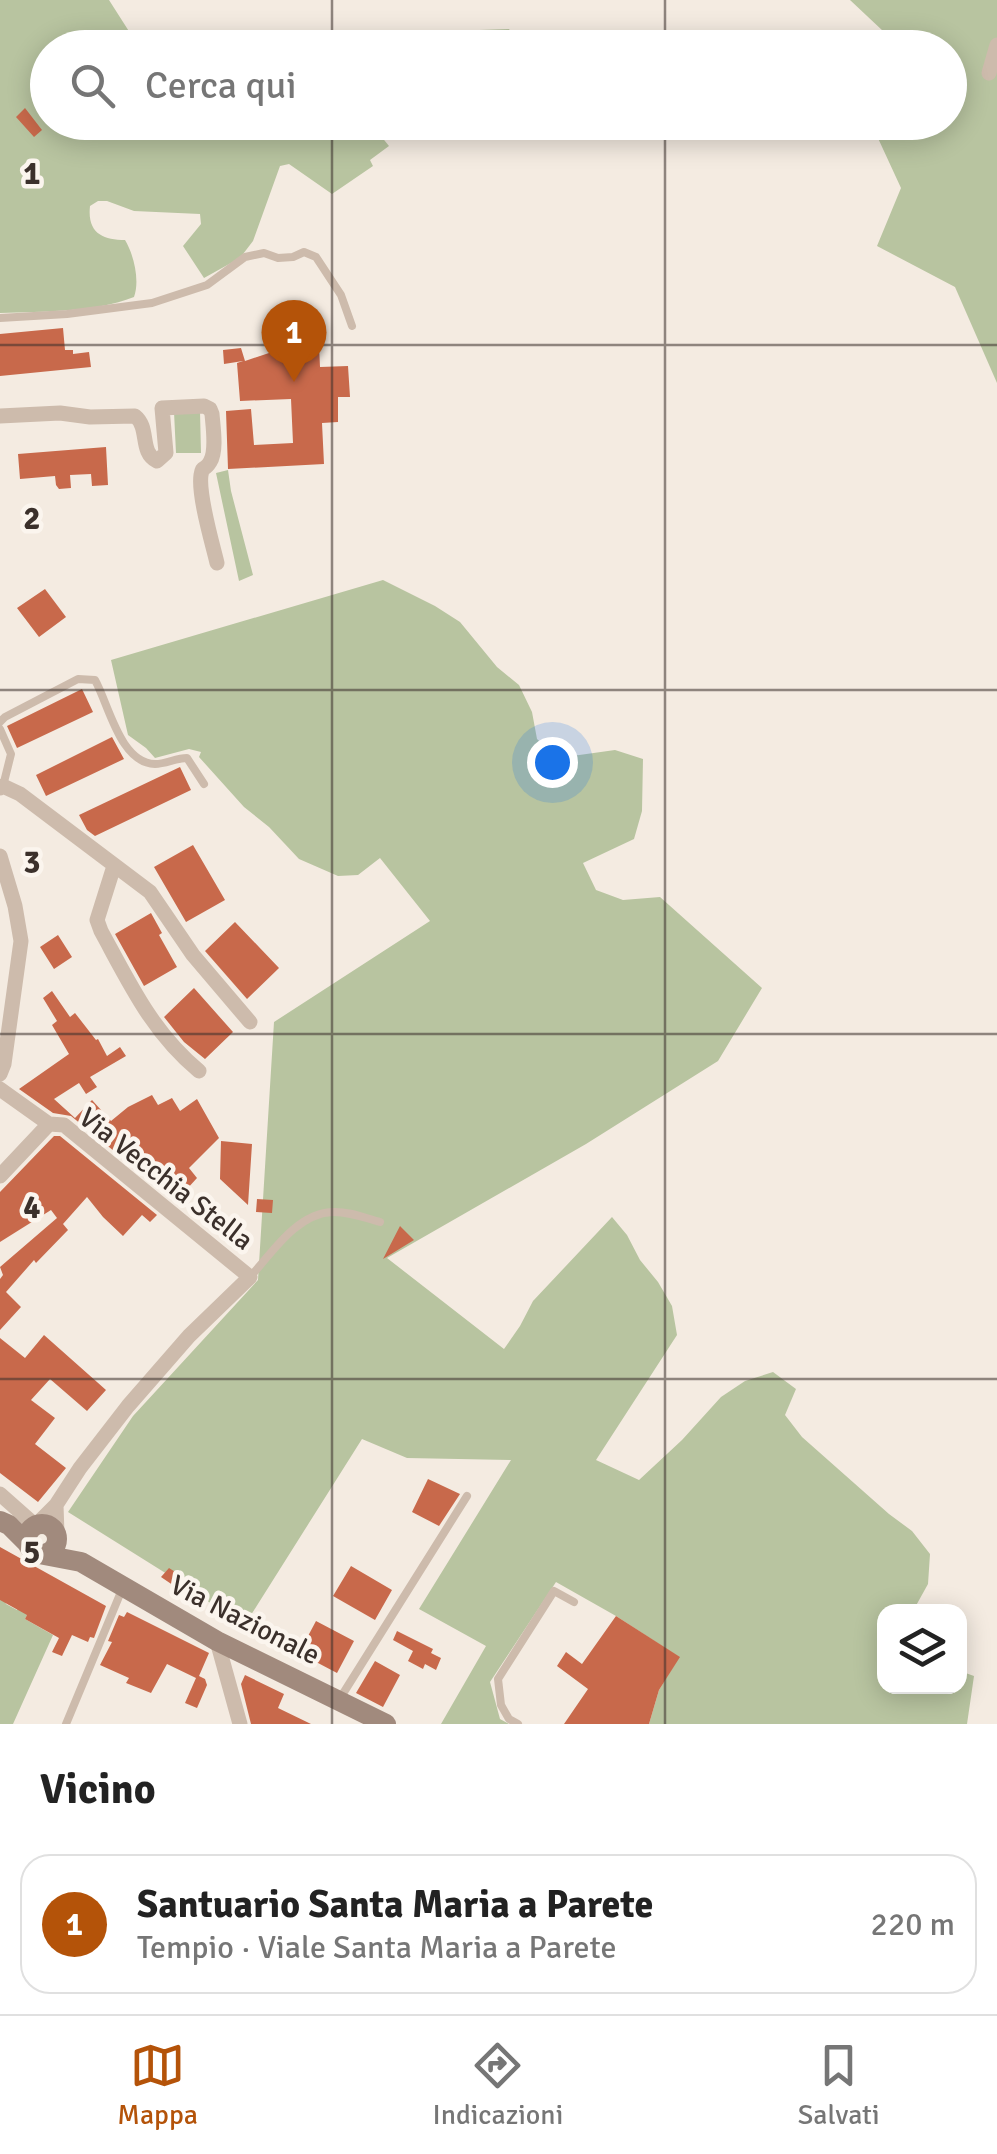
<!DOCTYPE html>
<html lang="it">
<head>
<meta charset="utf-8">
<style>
	:root { --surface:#fff; --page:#f6f6f6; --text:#222; --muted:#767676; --line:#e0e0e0; --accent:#b45309 }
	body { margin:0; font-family:Signika,sans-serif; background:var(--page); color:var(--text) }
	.controls { position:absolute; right:30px; bottom:30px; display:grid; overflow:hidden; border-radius:20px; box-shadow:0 5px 25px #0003 }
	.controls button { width:90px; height:90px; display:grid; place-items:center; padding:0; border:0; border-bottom:2px solid var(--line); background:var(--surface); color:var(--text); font:50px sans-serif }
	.you { position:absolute; left:552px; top:762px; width:35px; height:35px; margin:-25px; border:8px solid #fff; border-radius:50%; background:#1a73e8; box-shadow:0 0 0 15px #1a73e833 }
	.badge { display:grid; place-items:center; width:65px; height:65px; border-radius:50%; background:var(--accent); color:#fff; font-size:32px; font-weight:700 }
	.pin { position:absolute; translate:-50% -82px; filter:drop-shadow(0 2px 5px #0008) }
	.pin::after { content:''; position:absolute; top:52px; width:35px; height:30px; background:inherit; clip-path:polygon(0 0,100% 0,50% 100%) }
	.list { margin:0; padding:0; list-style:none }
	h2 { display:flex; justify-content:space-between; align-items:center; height:130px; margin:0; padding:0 40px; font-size:42px }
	h2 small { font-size:32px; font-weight:400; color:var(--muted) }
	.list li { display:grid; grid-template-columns:65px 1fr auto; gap:30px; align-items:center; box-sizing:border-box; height:140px; margin:0 20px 20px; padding:0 20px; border:2px solid var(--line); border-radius:30px }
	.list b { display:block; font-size:38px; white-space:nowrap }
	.list p { margin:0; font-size:32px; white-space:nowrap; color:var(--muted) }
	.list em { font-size:32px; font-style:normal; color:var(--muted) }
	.icon { flex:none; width:55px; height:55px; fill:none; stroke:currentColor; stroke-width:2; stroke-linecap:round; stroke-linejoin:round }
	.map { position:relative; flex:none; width:997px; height:1724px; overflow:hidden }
	.search { position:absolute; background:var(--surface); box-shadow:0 5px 25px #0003; left:30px; right:30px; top:30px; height:110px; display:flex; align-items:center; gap:25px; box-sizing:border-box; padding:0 35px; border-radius:55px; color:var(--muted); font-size:38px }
	.sheet { height:290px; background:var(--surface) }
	nav { display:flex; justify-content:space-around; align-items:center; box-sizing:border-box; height:140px; border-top:2px solid var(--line); background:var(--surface); font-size:28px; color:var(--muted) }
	nav a { display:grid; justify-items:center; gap:5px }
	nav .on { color:var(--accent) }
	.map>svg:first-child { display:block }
	.green { fill:#b8c4a0 }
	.building { fill:#c8694b }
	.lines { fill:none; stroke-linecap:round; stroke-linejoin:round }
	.lane { stroke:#cdbbac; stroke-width:8 }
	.street { stroke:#cdbbac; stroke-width:15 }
	.secondary { stroke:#a18a7d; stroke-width:20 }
	.grid { fill:none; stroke:#3b302b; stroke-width:2.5; stroke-opacity:0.55 }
	.labels { text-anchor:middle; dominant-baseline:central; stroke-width:9; stroke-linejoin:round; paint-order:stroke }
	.street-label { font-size:28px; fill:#3b302b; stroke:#fbf5ee }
	.grid-label { font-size:32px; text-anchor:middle; font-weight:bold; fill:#3b302b; stroke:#fbf5ee; stroke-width:9; stroke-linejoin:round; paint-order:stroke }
</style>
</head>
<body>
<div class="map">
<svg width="997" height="1724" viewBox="0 0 997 1724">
	<rect width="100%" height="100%" fill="#f4ebe1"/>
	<path class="green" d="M0,0H109L139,47L48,48V122L377,123L376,130L389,146L370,160L373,166L332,194L289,164L280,166L253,241L240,258L204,278L183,246L201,224L200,214L134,211L107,201H98L90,206C87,233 103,240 125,240C134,255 140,281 134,297C93,313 44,311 0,313Z
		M850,0H997V383L955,287L877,246L901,188L871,123L950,122V48L900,47Z
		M509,29L521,47H347L390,33Z
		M200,411L201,453H176L174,412Z
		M228,470L231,491L253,575L239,581L216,473Z
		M383,580L435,606L460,622L497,667L519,685L532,712L537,739L558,758L615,750L643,759L642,811L634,839L583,863L596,890L623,900L660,897L762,988L718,1061L586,1144L387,1258L504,1349L520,1326L533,1301L612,1217L627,1235L640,1260L658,1282L672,1306L677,1335L596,1460L639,1480L682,1440L721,1397L745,1381L773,1372L796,1389L785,1415L802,1437L889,1514L912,1531L930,1554L928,1584L913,1611L884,1612V1686H960V1671L974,1676L967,1724H649L659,1690L679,1657L616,1616L556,1582L490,1682L500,1719L509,1724H441L486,1646L419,1609L511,1460L407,1458L362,1439L244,1626L175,1579L68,1512L133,1416L258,1280L274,1022L430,921L380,858L358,875L338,876L299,859L269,827L244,807L199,757L201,752L189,749L155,758L146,748L128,735L111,660Z
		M0,1589L6,1604L17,1610L25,1597L34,1602L25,1619L53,1635L13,1724H0Z"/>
	<path class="building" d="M25,108L42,130L34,137L16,117Z
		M63,328L65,350H73V354L89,352L91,367L0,376V334Z
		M319,345L320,367L348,366L350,397H338V422L322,423L324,464L228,469L226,411L251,409L254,445L293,443L291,399L240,401L237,363L243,361L224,364L223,350L241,348L245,361L290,346Z
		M106,447L108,485L92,486L91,474L70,475L71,488L59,489L56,485L55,476L20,479L18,454Z
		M45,589L66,617L39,637L17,608Z
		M82,689L93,712L17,748L7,726Z
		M112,737L124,759L46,796L36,775Z
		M180,767L191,790L95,836L87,830L79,815Z
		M193,845L225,900L186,922L154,867Z
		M151,913L162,933L159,935L177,967L144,986L115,934Z
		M235,922L279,968L247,999L205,951Z
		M58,935L72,957L54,969L40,947Z
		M194,988L233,1032L205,1059L184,1042L164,1017Z
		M52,991L70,1017L75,1013L96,1040L98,1039L107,1056L120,1047L126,1056L90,1077L97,1087L86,1094L79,1083L54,1099L75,1118L92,1100L111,1121L128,1107L152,1095L158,1105L172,1098L180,1111L197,1099L219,1138L189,1168L197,1178L176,1201L128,1157L125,1160L71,1116L53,1113L19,1089L69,1054L52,1025L57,1021L43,998Z
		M54,1136H60L157,1215L150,1222L142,1215L123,1236L103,1217L87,1197L63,1224L68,1230L36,1263L34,1260L6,1292L21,1307L0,1330V1279L3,1275L0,1267L57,1218L51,1210L0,1242V1192Z
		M221,1141L252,1144L248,1205L220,1179Z
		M257,1199L273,1200L272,1213L256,1212Z
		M400,1226L414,1240L383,1259Z
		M44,1335L106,1390L87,1411L50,1379L31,1400L55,1418L35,1444L66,1468L38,1502L0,1473V1338L25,1358Z
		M428,1479L460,1494L439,1526L412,1512Z
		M0,1547L106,1606L94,1638L90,1637L88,1642L72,1635L62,1656L52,1652L59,1638L25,1619L27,1615L0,1600Z
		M351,1566L392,1590L375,1620L333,1596Z
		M169,1568L191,1582L183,1592L161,1577Z
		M127,1612L209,1653L199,1676L205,1679L207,1685L197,1708L185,1703L196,1678L167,1664L151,1693L126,1683L129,1678L100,1665L112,1642L108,1641L119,1615L124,1617Z
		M616,1616L680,1657L659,1690L649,1724H564L588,1689L557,1666L566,1652L582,1664Z
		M316,1621L354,1641L337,1673L299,1653Z
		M397,1631L433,1649L431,1653L441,1658L436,1670L425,1664L423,1669L408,1661L413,1651L393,1640Z
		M375,1661L400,1675L383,1707L356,1693Z
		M245,1675L284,1694L278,1708L311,1724H251L241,1684Z"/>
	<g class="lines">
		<path class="lane" d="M0,318L67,314L152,303L207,285L245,257L264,253L278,258L293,257L304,252L316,257L341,295L352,326
			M0,722L5,717L78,679L95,680C109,705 120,763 155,764C166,764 176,758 187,758L204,784
			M0,729L11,754L3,786
			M250,1277C272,1253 296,1214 332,1212C348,1211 365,1218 380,1222
			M339,1700L467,1496
			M66,1724L123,1587
			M518,1724L509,1719L501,1705L498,1679L554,1591L574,1602"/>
		<path class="street" d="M989,73L997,45
			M0,416L60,413L90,417L135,416C150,428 139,452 157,461L166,453L162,408L204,406L210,409L212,414C213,427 217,451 210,462C204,472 203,464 201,475C198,495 212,542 217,563
			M0,788L3,786L20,794L150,892L193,955L250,1022
			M0,856L15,906L21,941L4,1064L0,1074
			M114,866L97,920L101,931C130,984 152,1032 199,1071
			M0,1089L49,1124L64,1125L250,1277L189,1336L128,1406L80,1468L56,1505L37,1524
			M0,1176L49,1124
			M0,1494L35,1525
			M56,1505L57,1534
			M217,1641L240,1724"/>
		<path class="secondary" d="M0,1521L9,1525L28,1544
			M27 1539a15 15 0 1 1 30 0a15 15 0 1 1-30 0Z
			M39,1554L81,1562L217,1641L386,1724"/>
	</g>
	<path class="grid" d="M332,0V48M665,0V48M332,122V1724M665,122V1724M0,345H997M0,690H997M0,1034H997M0,1379H997"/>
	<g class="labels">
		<g class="street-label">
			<text transform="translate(166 1179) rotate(38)">Via Vecchia Stella</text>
			<text transform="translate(245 1620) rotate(27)">Via Nazionale</text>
		</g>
	</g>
	<g class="grid-label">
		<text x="32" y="184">1</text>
		<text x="32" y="529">2</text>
		<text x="32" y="873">3</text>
		<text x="32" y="1218">4</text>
		<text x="32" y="1563">5</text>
	</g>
</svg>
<div class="controls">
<button><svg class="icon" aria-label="layers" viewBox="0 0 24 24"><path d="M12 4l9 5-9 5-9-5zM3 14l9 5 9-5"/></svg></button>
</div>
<div class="you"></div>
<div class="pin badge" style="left:294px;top:382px">1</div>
<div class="search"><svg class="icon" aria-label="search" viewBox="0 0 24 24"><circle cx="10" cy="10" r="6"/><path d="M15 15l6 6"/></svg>Cerca qui</div>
</div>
<section class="sheet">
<h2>Vicino<small></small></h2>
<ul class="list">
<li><span class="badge">1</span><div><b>Santuario Santa Maria a Parete</b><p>Tempio · Viale Santa Maria a Parete</p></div><em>220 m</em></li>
</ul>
</section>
<nav>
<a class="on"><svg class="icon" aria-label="map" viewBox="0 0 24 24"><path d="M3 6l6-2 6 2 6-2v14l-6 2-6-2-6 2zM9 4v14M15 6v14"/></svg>Mappa</a>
<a><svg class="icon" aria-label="directions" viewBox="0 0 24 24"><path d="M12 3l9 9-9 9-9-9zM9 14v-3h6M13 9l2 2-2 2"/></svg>Indicazioni</a>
<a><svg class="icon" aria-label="saved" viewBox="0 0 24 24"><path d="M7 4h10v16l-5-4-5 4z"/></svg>Salvati</a>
</nav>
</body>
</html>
